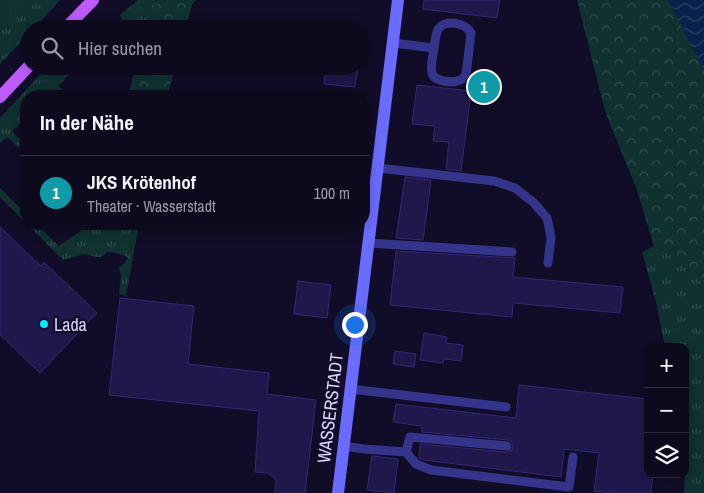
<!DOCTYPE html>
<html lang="de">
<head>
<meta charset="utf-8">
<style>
	:root { --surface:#0d0a1e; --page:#1b182b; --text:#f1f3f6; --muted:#9a9aa4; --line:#2d2b3c; --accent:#2563eb }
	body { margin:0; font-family:"Archivo Narrow",sans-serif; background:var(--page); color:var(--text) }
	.controls { position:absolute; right:15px; bottom:15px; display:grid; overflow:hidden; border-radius:10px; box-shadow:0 2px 12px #0003 }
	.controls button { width:45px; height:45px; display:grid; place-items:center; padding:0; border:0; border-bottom:1px solid var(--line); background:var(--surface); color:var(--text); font:25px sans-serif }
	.you { position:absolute; left:354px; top:324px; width:18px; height:18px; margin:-12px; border:4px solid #fff; border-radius:50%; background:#1a73e8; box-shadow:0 0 0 8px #1a73e833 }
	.badge { display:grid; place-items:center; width:32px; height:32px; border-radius:50%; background:var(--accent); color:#fff; font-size:16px; font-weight:700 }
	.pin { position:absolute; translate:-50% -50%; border:2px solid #fff; box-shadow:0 1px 5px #0006 }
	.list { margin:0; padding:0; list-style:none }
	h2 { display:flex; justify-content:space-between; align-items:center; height:65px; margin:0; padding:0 20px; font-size:21px }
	h2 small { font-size:16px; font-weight:400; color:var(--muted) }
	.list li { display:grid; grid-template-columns:32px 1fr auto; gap:15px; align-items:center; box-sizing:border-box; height:75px; padding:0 20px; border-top:1px solid var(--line) }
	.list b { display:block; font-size:19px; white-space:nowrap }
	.list p { margin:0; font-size:16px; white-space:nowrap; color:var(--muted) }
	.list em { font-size:16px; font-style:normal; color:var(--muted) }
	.icon { flex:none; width:28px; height:28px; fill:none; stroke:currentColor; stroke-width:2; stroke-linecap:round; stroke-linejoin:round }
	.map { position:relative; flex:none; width:704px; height:493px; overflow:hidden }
	.search { position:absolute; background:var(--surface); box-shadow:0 2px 12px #0003; left:20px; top:20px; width:350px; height:55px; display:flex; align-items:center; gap:12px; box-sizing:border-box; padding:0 18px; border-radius:28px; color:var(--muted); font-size:19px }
	.panel { position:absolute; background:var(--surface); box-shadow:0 2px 12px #0003; left:20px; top:90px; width:350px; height:140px; border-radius:20px }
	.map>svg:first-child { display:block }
	.grass { fill:url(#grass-tufts) }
	.forest { fill:url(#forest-crowns) }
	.park { fill:#0f3230 }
	.water { fill:url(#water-waves) }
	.building { fill:#20174a; stroke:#352778 }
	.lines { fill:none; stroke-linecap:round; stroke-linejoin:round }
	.service { stroke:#34348b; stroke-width:9 }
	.secondary { stroke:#6b6bff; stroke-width:12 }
	.primary { stroke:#bd5bff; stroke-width:12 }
	.poi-dot { fill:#00edff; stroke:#110d28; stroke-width:2 }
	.labels { text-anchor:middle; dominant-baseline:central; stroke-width:5; stroke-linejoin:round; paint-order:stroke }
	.poi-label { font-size:18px; fill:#d7d4ff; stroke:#110d28; text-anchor:start }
	.street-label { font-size:18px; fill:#d7d4ff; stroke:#110d28 }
</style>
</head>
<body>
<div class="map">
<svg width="704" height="493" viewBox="0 0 704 493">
	<defs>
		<pattern id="grass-tufts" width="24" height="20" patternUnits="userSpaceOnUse" patternTransform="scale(1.25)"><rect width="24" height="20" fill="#0f3230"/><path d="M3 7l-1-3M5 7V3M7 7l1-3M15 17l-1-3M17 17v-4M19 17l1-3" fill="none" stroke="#314f4f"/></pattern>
		<pattern id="forest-crowns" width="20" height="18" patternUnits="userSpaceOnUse" patternTransform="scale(1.25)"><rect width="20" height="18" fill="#0f3230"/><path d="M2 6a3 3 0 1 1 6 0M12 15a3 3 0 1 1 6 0" fill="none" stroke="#314f4f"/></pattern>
		<pattern id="water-waves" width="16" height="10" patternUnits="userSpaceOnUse" patternTransform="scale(1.25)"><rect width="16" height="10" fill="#07234c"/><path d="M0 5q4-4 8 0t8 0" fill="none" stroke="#2a4267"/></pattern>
	</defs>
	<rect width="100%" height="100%" fill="#110d28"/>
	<path class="grass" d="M18,0H60L34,29H29V34L0,64V31L10,22Z
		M138,0H167C153,5 146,14 142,29H128L120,15Z
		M48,66H78L58,86L67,94L65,96H61L54,90L47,96H26V117L12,132L23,142L18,147L7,137L0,143V118Z
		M134,73L138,77L135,96H128Z
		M0,188L26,214V223L0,197Z
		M27,224H36L59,246L91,224H139L126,296L119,294L121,275L119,268L124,264L128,258C123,254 113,252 107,252L102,257H97L85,254L63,260Z
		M654,246L685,257L704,288V493H684L685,474V347H665L656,302L642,252Z"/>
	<path class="forest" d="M167,0H196L192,5L186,29H142C146,14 153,5 167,0Z
		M577,0H668L704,70V288L685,258L654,246L637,190L605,111Z
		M135,66H176L167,96H135L138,78L134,73Z"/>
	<path class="park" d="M0,0H18L10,22L0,31Z"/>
	<path class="water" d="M668,0H704V70Z"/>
	<path class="building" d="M424,0H500L497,18L423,9Z
		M326,66H358L355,87L324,84Z
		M417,85L471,91L461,171L446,169L449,142L433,141L435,126L412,124Z
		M405,177L431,180L423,240L396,238Z
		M0,227L41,266L44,262L97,313L40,373L0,335Z
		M396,251L515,258L513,277L623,287L620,313L513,303L512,317L390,305Z
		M298,281L331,285L327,318L294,314Z
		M120,298L194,306L188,364L269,373L267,394L316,400L305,493H275L276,479L267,473L255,472L259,411L109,395Z
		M424,333L447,337L446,343L463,345L461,361L444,359L443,363L420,360Z
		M395,351L416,354L414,367L393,364Z
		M519,385L648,399V474H653L651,493H611L594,491L599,453L564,449L561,477L424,460L419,458L420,444L506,452L512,450L513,444L511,441L508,440L422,432V426L393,422L396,404L516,418Z
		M372,456L398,459L394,493L367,490Z"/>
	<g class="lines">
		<path class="service" d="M393,43L434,48C433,56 430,66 432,73C433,81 453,84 460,80C463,79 463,78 466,75L471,33C466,23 446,19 439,28C435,34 435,42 434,48
			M378,168L494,181L515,188L533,202L547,218L551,237L548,263
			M369,243L512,252
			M350,389L506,407
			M343,446L364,449L406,452L410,437L507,446
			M406,452L416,464L431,470L569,487L573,457"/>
		<path class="secondary" d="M338,493L398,0"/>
		<path class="primary" d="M65,29L93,0
			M0,97L29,66"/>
	</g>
	<circle class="poi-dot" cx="44" cy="324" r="5"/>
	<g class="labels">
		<g class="poi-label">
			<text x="54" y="324">Lada</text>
		</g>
		<g class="street-label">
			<text transform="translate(330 408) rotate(-83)">WASSERSTADT</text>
		</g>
	</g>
</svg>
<div class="controls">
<button>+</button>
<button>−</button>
<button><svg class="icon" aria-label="layers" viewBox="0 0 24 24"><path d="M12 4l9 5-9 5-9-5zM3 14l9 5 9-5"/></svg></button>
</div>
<div class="you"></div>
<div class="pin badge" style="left:484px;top:87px;background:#0f9aa8">1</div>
<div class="search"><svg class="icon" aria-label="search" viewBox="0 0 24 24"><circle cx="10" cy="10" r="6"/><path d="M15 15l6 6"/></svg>Hier suchen</div>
<section class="panel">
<h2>In der Nähe<small></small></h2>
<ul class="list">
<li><span class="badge" style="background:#0f9aa8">1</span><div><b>JKS Krötenhof</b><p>Theater · Wasserstadt</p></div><em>100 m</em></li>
</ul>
</section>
</div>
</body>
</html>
